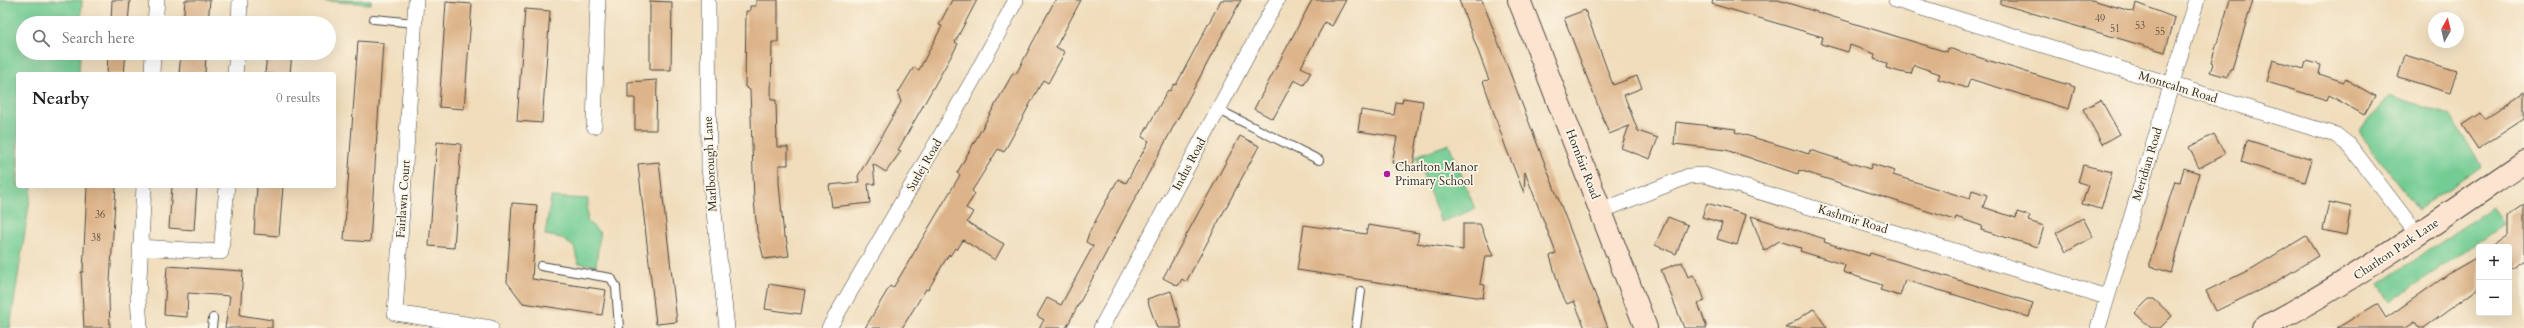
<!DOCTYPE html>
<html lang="en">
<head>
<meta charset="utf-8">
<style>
	:root { --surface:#fff; --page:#f6f6f6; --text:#202124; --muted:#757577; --line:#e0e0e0 }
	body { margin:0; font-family:Cardo,serif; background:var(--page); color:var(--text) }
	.controls { position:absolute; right:12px; bottom:12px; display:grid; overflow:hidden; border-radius:4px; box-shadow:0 4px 16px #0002 }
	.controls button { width:36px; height:36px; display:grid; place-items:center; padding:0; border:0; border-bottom:1px solid var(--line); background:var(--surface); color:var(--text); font:20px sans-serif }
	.compass { position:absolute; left:2428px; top:12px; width:36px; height:36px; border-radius:50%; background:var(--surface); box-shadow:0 4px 16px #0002; rotate:8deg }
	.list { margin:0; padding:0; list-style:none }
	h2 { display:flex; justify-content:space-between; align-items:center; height:52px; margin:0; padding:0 16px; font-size:17px }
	h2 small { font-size:13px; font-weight:400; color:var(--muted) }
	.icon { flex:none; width:22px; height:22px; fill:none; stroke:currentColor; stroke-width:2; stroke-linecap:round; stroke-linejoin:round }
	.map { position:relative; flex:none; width:2524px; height:328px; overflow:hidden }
	.search { position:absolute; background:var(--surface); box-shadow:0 4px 16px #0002; left:16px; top:16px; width:320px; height:44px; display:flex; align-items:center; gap:10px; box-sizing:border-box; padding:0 14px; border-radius:22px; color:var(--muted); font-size:15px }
	.panel { position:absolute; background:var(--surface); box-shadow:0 4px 16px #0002; left:16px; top:72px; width:320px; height:116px; border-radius:4px }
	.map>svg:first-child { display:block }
	.green { fill:#72cc93; stroke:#4e7c5f }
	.building { fill:#ddb489 }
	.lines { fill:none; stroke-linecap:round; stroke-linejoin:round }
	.lane-casing { stroke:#494641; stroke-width:10 }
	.street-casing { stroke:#494641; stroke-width:16 }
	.secondary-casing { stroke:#494641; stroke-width:24 }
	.lane { stroke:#fff; stroke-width:8 }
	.street { stroke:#fff; stroke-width:15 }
	.secondary { stroke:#fde4d1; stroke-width:22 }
	.poi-dot { fill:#b5179e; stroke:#fcf5e5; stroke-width:1.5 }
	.labels { text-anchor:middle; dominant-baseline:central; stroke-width:3.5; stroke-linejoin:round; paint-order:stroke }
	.number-label { font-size:10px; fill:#584d42 }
	.street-label { font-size:12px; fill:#2b2b2b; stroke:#fcf5e5 }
	.poi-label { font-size:12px; fill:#2b2b2b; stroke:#fcf5e5; text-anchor:start }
</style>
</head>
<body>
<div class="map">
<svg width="2524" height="328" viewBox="0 0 2524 328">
	<rect width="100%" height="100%" fill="#fcf5e5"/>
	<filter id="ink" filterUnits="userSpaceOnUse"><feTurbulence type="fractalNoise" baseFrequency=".025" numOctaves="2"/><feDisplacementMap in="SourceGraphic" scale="8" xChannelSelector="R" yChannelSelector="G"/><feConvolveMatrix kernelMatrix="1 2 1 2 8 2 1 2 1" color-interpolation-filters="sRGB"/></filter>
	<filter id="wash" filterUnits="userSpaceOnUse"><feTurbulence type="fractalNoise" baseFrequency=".012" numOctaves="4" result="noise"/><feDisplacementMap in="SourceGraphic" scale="16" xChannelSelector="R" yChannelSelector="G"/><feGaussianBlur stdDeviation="0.9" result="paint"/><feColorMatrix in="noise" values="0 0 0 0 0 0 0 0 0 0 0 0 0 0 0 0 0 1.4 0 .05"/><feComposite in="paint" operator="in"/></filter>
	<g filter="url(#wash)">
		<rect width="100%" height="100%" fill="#f0ddbc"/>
		<path class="green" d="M0,0H82L81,23H23V53H80L79,74H18V186H32L10,328H0Z
			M311,0H371V4Z
			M2389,95L2449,115L2482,166L2418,210L2359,132Z
			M1449,144L1475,209L1441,222L1416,156Z
			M551,197L588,199L587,221L600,233L596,266L578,263L574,247L561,238L545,235Z
			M2492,207L2503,225L2390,302L2379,284Z"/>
		<g id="blocks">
			<path class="building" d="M112,0H130L128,23H111Z
				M185,0H210L208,23H183Z
				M756,0H778V42H772L771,100H776L777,147H788V165H779V183L784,237H786L789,256L764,259L757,231L754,200L750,90L745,87L746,11H750V6H756Z
				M952,0H977L955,42L958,44L898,150L901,151L886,172L873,164L875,184H868L870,203L832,207L829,185L859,182L858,176L901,102L898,93L914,67L919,70L942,26L939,25Z
				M1055,0H1081L1056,47L1065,52L1048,83L1043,80L1004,152L998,149L972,191L975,194L966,208L973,212L967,222L1004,244L995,260L963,240L957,250L955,248L950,256L949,254L928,290L926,289L902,328H865L890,286L893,288L960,175L957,173L1013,73L1016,74Z
				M1221,0H1241L1066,328H1039L1044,320L1037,316L1047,298L1061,305L1093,246L1086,242L1089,233L1118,179L1126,183L1149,141L1142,137L1168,90L1170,91L1174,84L1176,85Z
				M1312,0H1346L1332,26L1325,22L1301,67L1311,72L1304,85L1294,80L1273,119L1254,109Z
				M1459,0H1482L1608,328H1585L1574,301L1567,304L1560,290L1550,256L1556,253L1525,172L1524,193L1506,148L1483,81L1489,80Z
				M1713,0H1778L1947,52L1948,48L2075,87L2069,109L1970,79L1967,88L1938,79L1940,74L1914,65L1911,74L1900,72L1886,68L1887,63L1874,59L1875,54L1850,45L1848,52L1821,44L1823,37L1712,4Z
				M2001,0H2092L2134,12L2136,3L2175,18L2165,52L2001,4Z
				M2230,0H2253L2232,69H2230L2227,77L2210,72L2213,64L2211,63Z
				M650,1L672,2L671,70H650Z
				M446,2L472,4L464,109L439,107Z
				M525,9L550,11L542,123L517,121Z
				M1585,10L1613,85L1637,76L1642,88L1624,95L1638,131L1658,138L1650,159L1621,148L1629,126L1609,134L1564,18Z
				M358,41L383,43L370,242L344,240Z
				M108,53H126L124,74H107Z
				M181,53H206L205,74H179Z
				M267,53H292L290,74H265Z
				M2405,55L2457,71L2450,93L2398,77Z
				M2273,60L2304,69L2306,61L2321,65L2319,74L2344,82L2345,79L2375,96L2364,115L2329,95L2327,100L2267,82Z
				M657,80L656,130H635V98H628V82Z
				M2524,92V119L2478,149L2462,125L2480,113L2484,119Z
				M1403,98L1423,101L1413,167L1392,163L1397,137L1358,131L1361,110L1394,115L1396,102L1402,103Z
				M2101,100L2120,134L2102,144L2083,109Z
				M1676,122L1736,129L1735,132L1809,154L1810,150L1870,169L1872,164L1895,171L1893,175L1970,199L1972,190L1987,195L1983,207L2016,218L2017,212L2030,216L2028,221L2044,226L2038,247L1981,230L1982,226L1956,217L1955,220L1799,170L1798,174L1726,150L1674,144Z
				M2214,134L2225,154L2199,168L2189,147Z
				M1240,136L1259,146L1186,282L1182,279L1178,286L1163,278Z
				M2247,140L2312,160L2305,182L2241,162Z
				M437,142L461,144L454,248L429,246Z
				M659,162L677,322L656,324L638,164Z
				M2083,165L2112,172L2101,209L2082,204L2088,185L2078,182Z
				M2184,168L2199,173L2171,273L2150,266V261L2175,181L2180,182Z
				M87,186H116L109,298L110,328H84L81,272H83Z
				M172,186H197L194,230L169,228Z
				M257,186H283L279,236L254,234Z
				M2329,202L2351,207L2346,235L2323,230Z
				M512,203L537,205L532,279L606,290L602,315L523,303L507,282Z
				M1707,203L1746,215L1737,245L1717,239L1722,223L1702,217Z
				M2524,205V260L2509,270V247H2492L2509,235V215Z
				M1751,216L1825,239L1824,242L1849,250L1869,256L1870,253L2033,303L2029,317L1905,280L1900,296L1880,290L1882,285L1843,272L1845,265L1800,251L1801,248L1779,241L1764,251Z
				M1668,217L1688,225L1676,254L1655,245Z
				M2083,218L2093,237L2066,252L2056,233Z
				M1463,224H1480L1493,256H1485L1480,284L1485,285L1483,298L1297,270L1304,225L1366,234L1368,225L1419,233L1417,243L1463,250Z
				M2306,236L2318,256L2272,284L2216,311L2206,291L2253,268Z
				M2479,256V288L2424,328H2419L2415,322L2406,328H2337L2377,304L2386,318L2453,271Z
				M1682,262L1688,277L1693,275L1700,287L1705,301L1698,303L1707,328H1684L1662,272L1661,270Z
				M167,266L243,271L240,315L272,320V328H225L230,296L188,293L187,317L164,315Z
				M769,284L805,290L801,314L765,309Z
				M1171,291L1182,328H1157L1147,299Z
				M2149,299H2154L2172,316L2160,328H2151L2135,313Z
				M1814,309L1827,328H1786L1807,313Z"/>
		</g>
	</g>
	<g filter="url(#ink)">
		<use href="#blocks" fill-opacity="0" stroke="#494641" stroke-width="1"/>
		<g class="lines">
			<defs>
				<path id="lane" d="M374,19L415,23
					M1219,110L1319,160
					M541,266L611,278L616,287L619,328
					M212,328L213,318
					M1356,328L1361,291"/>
				<path id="street" d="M708,0L709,168L727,328
					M1896,0L2336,135L2350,146L2417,234
					M416,1L395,313L491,328
					M155,23L157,0
					M239,23L240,0
					M152,74L153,53
					M235,74L237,53
					M594,126L598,0
					M1601,211L1689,176L1704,175L2107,297
					M140,247L221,252L227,186
					M140,328L138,297L144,186
					M829,328L974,78L1016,0
					M1101,328L1277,0
					M2098,328L2197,0"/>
				<path id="secondary" d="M1519,0L1646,328
					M2263,328C2355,280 2439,220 2524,162"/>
			</defs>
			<use href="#lane" class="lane-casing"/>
			<use href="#street" class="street-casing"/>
			<use href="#secondary" class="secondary-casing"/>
			<use href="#lane" class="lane"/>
			<use href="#street" class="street"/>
			<use href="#secondary" class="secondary"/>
		</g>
	</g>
	<circle class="poi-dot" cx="1387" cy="174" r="4"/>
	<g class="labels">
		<g class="number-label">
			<text x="2100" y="19">49</text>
			<text x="2140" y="26">53</text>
			<text x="2115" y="29">51</text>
			<text x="2160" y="32">55</text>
			<text x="100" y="215">36</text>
			<text x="96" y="238">38</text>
		</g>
		<g class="street-label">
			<text transform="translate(2178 87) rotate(17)">Montcalm Road</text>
			<text transform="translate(710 164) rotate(-93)">Marlborough Lane</text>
			<text transform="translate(1189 164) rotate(-62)">Indus Road</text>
			<text transform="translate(1583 164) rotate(69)">Hornfair Road</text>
			<text transform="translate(2147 164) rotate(-73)">Meridian Road</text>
			<text transform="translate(924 165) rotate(-60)">Sutlej Road</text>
			<text transform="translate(403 199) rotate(-86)">Fairlawn Court</text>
			<text transform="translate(1853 219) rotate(17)">Kashmir Road</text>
			<text transform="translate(2396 249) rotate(-34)">Charlton Park Lane</text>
		</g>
		<g class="poi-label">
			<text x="1395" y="167">Charlton Manor<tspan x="1395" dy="14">Primary School</tspan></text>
		</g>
	</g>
</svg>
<div class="controls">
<button>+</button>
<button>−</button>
</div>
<svg class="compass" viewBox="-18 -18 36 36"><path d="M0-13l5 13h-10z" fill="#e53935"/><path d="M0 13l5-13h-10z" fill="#757577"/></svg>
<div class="search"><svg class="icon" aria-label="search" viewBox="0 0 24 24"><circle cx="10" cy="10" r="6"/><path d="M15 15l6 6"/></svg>Search here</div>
<section class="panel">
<h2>Nearby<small>0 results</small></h2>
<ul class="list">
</ul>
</section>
</div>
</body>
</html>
